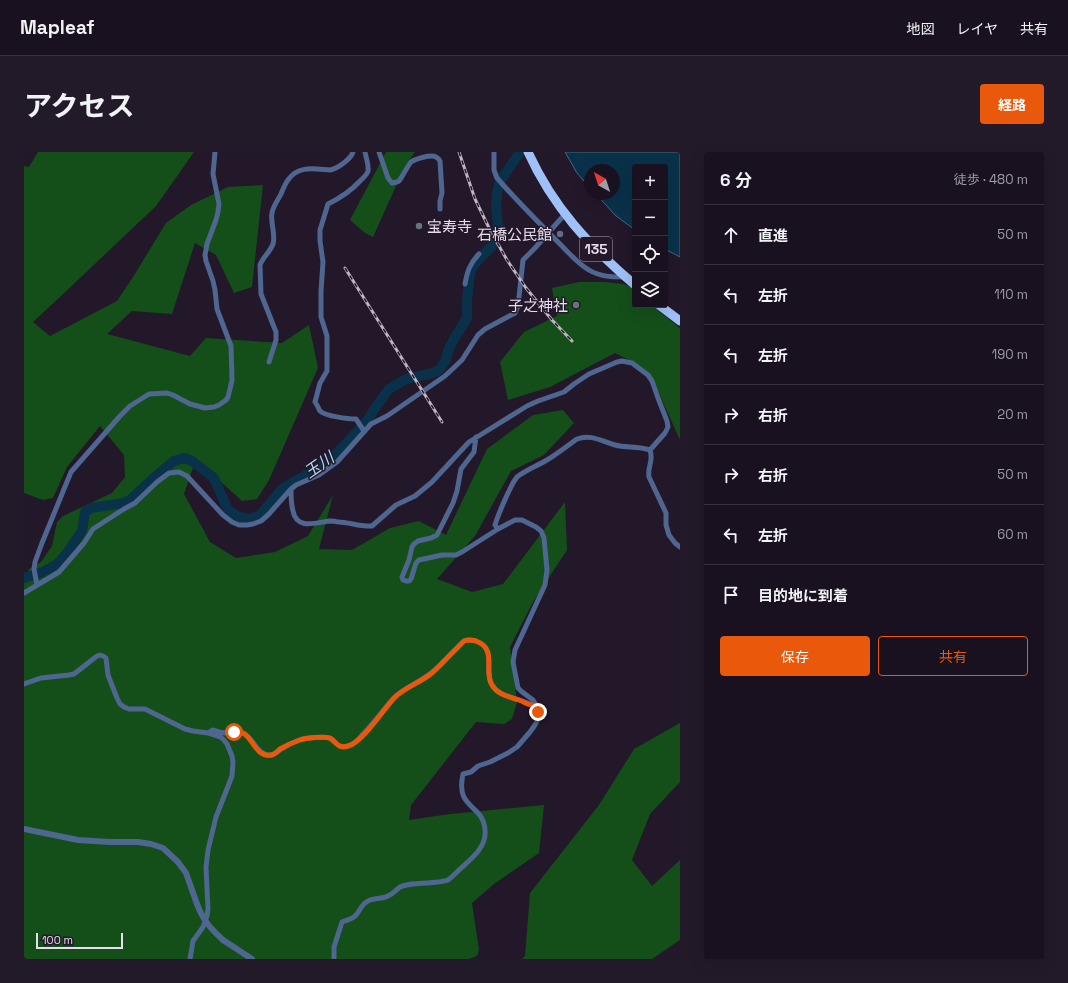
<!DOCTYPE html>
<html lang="ja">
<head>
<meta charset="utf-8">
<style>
	:root { --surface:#1a1120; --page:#231a29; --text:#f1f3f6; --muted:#9f9da5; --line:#38313e; --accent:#ea580c }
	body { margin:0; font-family:"Space Grotesk","Noto Sans JP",sans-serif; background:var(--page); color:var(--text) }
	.controls { position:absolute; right:12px; top:12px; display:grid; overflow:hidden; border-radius:4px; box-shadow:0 4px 16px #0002 }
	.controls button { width:36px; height:36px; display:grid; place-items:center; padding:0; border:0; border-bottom:1px solid var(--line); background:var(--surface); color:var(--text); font:20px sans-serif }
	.compass { position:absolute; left:560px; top:12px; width:36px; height:36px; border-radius:50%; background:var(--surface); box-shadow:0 4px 16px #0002; rotate:321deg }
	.scale { position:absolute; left:12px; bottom:10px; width:87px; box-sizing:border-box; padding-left:4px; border:2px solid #e6deec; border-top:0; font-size:11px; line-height:14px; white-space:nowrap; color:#e6deec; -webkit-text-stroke:3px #23172a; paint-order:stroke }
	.stop { position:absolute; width:12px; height:12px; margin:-9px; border:3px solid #ea580c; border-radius:50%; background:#fff }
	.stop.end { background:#ea580c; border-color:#fff; box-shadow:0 1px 4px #0008 }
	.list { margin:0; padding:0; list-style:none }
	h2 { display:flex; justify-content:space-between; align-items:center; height:52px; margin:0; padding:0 16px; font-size:17px }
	h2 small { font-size:13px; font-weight:400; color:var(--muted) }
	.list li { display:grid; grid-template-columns:26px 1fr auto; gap:12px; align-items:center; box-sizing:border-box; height:60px; padding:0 16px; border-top:1px solid var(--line) }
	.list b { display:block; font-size:15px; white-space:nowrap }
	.list em { font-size:13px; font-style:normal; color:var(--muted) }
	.actions { display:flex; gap:8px; padding:12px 16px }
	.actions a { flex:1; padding:9px 0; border:1px solid var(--accent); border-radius:4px; text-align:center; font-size:14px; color:var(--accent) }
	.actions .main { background:var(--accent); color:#fff }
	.icon { flex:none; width:22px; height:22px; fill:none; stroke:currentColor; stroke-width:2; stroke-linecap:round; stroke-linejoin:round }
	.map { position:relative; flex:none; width:656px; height:807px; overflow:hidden; border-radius:4px }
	header { display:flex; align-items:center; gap:24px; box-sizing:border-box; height:56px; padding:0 20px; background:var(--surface); border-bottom:1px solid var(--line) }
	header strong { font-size:19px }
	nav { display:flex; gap:22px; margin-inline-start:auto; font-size:14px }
	.intro { display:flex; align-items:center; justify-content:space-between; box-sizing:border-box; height:96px; padding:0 24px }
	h1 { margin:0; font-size:28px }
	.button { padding:10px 18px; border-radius:4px; background:var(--accent); color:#fff; font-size:14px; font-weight:700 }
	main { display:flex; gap:24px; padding:0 24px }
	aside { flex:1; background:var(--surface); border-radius:4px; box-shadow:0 4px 16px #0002 }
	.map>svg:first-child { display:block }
	.forest { fill:#144f1a }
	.water { fill:#09324a; stroke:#4b667b }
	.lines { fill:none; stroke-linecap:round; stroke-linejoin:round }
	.river { stroke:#09324a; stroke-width:10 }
	.minor { stroke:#4e6690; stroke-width:5 }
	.tertiary { stroke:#4e6690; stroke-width:6 }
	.trunk { stroke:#9fc0f8; stroke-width:9 }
	.rail-casing { stroke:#beb5c4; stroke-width:3 }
	.rail { stroke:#23172a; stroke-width:1.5; stroke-dasharray:4.5; stroke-linecap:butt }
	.tertiary-bridge { stroke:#4e6690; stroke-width:6 }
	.route { stroke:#ea580c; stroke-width:5 }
	.worship-dot { fill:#6b7280; stroke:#23172a; stroke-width:1.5 }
	.service-dot { fill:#5c6f8a; stroke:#23172a; stroke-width:1.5 }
	.labels { text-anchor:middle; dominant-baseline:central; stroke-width:3; stroke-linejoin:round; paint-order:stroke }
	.shield { fill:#23172a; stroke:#aca2b2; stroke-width:1 }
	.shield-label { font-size:14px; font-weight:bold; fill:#e6deec }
	.poi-label { font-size:15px; fill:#e6deec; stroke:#23172a; text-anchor:end }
	.water-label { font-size:16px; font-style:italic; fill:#b3d7f2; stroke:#23172a }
</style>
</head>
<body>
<header>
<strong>Mapleaf</strong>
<nav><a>地図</a><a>レイヤ</a><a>共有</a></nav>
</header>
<div class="intro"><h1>アクセス</h1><a class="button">経路</a></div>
<main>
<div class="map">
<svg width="656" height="807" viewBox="0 0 656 807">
	<rect width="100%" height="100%" fill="#23172a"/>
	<path class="forest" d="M14,0H170L132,54L37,144L9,170L26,184L93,149L109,125L142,71L167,53L204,35L239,33L228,135L210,141L192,103L171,91L148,162L108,159L83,182L166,204L182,186L258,191L285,173L294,216L245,328L233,347L218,349L185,319L171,310L160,342L186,390L212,406L251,400L284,384L309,343L295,397L328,398L366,376L395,369L422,383L463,297L509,263L539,258L550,271L520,303L487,319L451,384L413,427L448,440L479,432L541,350L543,398L509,450L486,495L493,550L488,567L480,572L452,570L387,653L385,668L426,662L520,653L515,701L470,732L448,751L455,798L453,804L445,807H0V429L5,417L17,410L28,394L33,370L39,364L88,341L101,325L100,303L76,274L43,315L29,346L19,348L0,341V14L5,15Z
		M362,0H391L381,14L349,85L341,81L326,68Z
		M555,130H580L600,132L611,137V153H629L636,160L656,176V288L634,239L618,219L609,210L591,201L526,235L484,248L476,210L500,180L533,164L528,136Z
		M656,571V630L626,662L608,708L628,734L656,708V788L628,807H498L501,804L506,741L575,653L610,597Z"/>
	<path class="water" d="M541,0H656V105L641,97V15H611V78L591,63L572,42H590V18H566V36L553,21Z"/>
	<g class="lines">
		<path class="river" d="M0,426L19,420L33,412L43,401L58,379L61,360L67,356L100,351L107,347L133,323L150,309L160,306L168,309L190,326L204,358L215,365L227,367L236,363L259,336L305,310L343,269L351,256L365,237L382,227L409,221L415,218L422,208L424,199L430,187L443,166V149L446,120L449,115L454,108L468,94L470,88L474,73L472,54L473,41L475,32L481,22L496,0"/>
		<path class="minor" d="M355,0L364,26L368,31L373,30L375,29C379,24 384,13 387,10C391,7 407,2 412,5C414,6 415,7 416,9L418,41L416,49V57
			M470,0V18L473,26C493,49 514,70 535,91C544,100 554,112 565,118C576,125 589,125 601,125
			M441,132C443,120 446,111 455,102
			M245,210L252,188V180L237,142L236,113C239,105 246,100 249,92C252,82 246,71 248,61C249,54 254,48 257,42C259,37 261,32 264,28C274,13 291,17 306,18C313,17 327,7 329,0
			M340,279L332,267C324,267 301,264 296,259C294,256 293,252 291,250L296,231L303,219V184L297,165V139L299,110L296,89V78L304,52C316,46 327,39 336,29C339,26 343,23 344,19C345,13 342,6 341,0
			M267,337C267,344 267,352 269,359C273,378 291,371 305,369C308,369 311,369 314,370C325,370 336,375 348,374L372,353L391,344L408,330L445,290L503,254L514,249L540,240L550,232L565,222L593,210L598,209L608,211L624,223L628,229L634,246L643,269L644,275L641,281L626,298
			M474,377L471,373C474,363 487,332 493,325C502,318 513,314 523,308C533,302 543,294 553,287C567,282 577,289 591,293C602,296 614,294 626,298C630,310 623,314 625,325L642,361V373L645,383L651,391L656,395
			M13,433L10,417L11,410L18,391L47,320L96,264L106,254L125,242L143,241L149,243L166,252L181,256L190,255L195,253L202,248L204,245L206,237L208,228L207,194L193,157L191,138L189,129L182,109L181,103L183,92L192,68L194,60L195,52L189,22L191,0
			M0,441L35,420L60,391L69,377L100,357L111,351L133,330L145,321L155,320L163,324L199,363L208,370L215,373H223L229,372L237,369L244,363L267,337L272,333L295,323L313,310L347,272L363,264L421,224L438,208L454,183L461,177L491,161L494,154L499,108L511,96L541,62
			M0,532L17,526L45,523L50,522L73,504L76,503L79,504L82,506L84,523L93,546L96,552L100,555L105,557H121L161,577L169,579L184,581L196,585L199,587L203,592L208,604L209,610L208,624L192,665L184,698L182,715L184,757L183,764L179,775L169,789L166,807
			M184,581L189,578C194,580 198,581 204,581C209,581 214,579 219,581C229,585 231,600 243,603C250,605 253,599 259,596C264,593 270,590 275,588C281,586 300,584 305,586C313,590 314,599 327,593C331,591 335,587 338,583C349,572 359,558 370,546C380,535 395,531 407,521C419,512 429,499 440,489C445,487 447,488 452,489C474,497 459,519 468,533C474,543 484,544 495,548C501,549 506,554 512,553
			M310,807V795L318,770C323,768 329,767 332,763C337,757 338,751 346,748C352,746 358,747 364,744C369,742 372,738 376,735C380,733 384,733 388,732C396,731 418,731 424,728C428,725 432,721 436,717C447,707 463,695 461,678C459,651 431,658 439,622L447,620L454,614L466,610L484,601L493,595L506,580L511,573L514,567V560L512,553L509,548L497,539L494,536L489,510L491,498L521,433L523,418L520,386L517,379L512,375L498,368H491L474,377L438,400L432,403H418L395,408L392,411L387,427L385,429H382L379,428L378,425L385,408L388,395L390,392L394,389L407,386L413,383L429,351L433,339L437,317L450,300L452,285"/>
		<path class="tertiary" d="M0,677L54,688L86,690H114L127,692L139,696L154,710L162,721L173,752
			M199,788L228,807"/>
		<path class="trunk" d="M504,0C529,55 565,94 611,133
			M635,153L656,169"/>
		<defs>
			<path id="rail" d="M435,0L451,47L466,78L483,108L502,136L528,168L548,189
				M321,116L418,270"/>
		</defs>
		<use href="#rail" class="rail-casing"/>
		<use href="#rail" class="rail"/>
		<path class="tertiary-bridge" d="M173,752C179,768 186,776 199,788"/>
	</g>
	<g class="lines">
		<path class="route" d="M210,580C213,580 216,580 219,581C229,586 232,605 246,603C251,603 253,600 256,597C261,594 270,590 276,588C281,586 301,584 306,586C313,590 313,597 324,594C338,591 360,557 370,546C381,535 396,531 408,521C414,516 419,510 425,504C430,499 435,494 440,489C445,487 447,488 452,489C474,497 459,519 468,533C474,543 484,544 495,548C501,550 506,555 512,553L514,560"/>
	</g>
	<g class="worship-dot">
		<circle cx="395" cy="74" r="4"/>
		<circle cx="552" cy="153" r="4"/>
	</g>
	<circle class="service-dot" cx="536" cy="82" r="4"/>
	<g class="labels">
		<rect class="shield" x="556" y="85" width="32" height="24" rx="3"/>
		<g class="shield-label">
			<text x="572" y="97">135</text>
		</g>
		<g class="poi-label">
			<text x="403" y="74" text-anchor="start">宝寿寺</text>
			<text x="528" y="82">石橋公民館</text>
			<text x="544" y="153">子之神社</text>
		</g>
		<g class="water-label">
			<text transform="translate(295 313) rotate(-35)">玉川</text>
		</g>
	</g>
</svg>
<div class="controls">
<button>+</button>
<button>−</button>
<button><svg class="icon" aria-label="locate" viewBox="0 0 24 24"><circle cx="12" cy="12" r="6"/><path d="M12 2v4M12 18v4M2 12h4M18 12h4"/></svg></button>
<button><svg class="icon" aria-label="layers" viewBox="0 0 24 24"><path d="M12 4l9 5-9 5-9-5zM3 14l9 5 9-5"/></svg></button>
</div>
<svg class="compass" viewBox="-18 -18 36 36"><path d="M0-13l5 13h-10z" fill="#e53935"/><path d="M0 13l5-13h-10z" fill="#9f9da5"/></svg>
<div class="scale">100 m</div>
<div class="stop" style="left:210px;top:580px"></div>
<div class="stop end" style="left:514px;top:560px"></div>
</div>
<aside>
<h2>6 分<small>徒歩 · 480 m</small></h2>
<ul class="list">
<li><svg class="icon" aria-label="ahead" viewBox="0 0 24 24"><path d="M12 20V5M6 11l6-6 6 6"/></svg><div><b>直進</b></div><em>50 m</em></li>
<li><svg class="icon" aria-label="left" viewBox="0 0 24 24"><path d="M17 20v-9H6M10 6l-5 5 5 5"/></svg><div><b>左折</b></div><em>110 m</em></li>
<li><svg class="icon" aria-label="left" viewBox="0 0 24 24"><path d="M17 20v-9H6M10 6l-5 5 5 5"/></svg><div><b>左折</b></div><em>190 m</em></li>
<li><svg class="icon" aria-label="right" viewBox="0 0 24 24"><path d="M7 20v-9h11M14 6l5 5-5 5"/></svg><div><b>右折</b></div><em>20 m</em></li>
<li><svg class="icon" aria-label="right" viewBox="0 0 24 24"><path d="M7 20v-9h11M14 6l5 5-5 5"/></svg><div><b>右折</b></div><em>50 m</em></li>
<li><svg class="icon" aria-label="left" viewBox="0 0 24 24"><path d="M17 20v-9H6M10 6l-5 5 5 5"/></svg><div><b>左折</b></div><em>60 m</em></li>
<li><svg class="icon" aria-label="arrive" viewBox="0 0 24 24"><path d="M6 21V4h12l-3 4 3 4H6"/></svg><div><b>目的地に到着</b></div></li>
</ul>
<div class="actions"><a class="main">保存</a><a>共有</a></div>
</aside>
</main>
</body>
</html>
